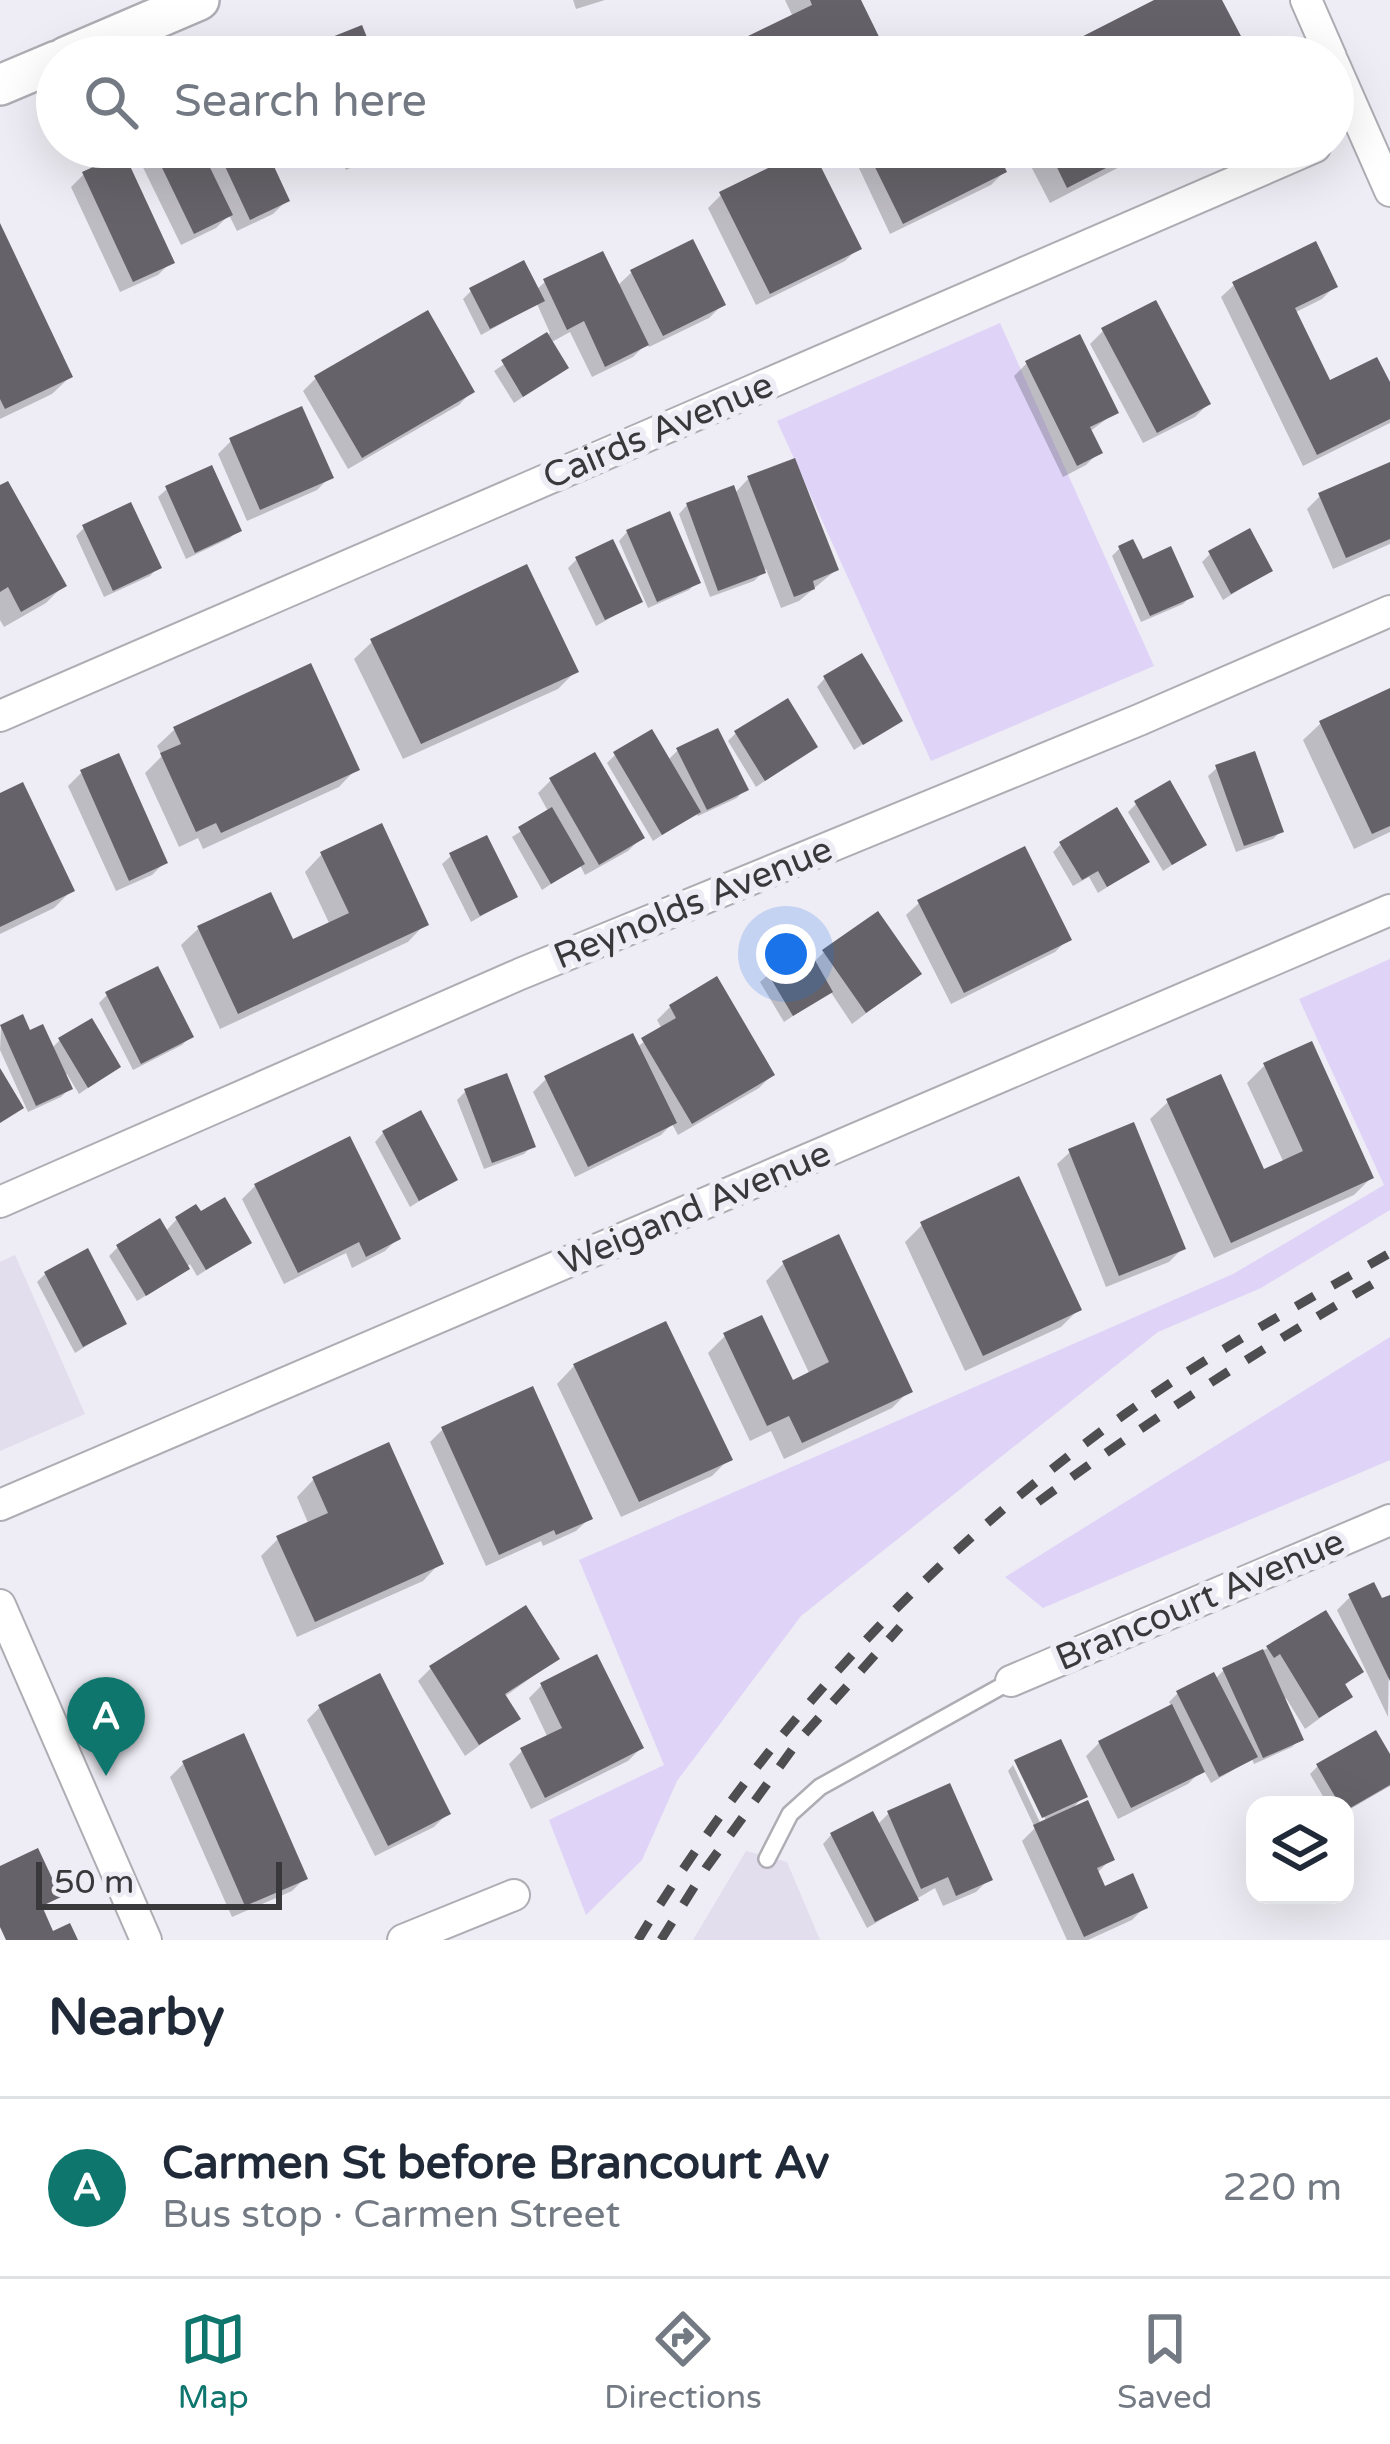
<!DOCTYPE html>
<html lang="en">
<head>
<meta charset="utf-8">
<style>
	:root { --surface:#fff; --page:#f6f6f7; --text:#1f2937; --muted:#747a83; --line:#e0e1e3; --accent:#0f766e }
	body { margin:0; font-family:"Varela Round",sans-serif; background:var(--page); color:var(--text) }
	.controls { position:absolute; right:36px; bottom:36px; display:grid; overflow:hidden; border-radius:24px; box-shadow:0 12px 48px #0002 }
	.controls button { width:108px; height:108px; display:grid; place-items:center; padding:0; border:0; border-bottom:3px solid var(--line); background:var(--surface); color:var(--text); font:60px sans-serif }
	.scale { position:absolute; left:36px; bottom:30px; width:246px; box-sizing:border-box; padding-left:12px; border:6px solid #39383b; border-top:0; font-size:33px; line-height:42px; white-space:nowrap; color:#39383b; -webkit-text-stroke:9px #eeecf4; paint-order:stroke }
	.you { position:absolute; left:786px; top:954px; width:42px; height:42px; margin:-30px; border:9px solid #fff; border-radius:50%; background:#1a73e8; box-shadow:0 0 0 18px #1a73e833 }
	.badge { display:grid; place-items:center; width:78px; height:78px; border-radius:50%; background:var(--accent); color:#fff; font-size:39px; font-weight:700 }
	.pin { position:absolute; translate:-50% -99px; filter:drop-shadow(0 3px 6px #0008) }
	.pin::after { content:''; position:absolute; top:63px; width:42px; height:36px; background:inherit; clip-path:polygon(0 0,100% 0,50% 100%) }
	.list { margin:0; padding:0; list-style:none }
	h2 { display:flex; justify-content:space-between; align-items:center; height:156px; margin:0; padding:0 48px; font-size:51px }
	h2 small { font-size:39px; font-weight:400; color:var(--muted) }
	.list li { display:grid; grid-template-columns:78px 1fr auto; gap:36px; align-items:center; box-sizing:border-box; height:180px; padding:0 48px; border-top:3px solid var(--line) }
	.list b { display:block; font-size:45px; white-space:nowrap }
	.list p { margin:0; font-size:39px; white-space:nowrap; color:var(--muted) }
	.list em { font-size:39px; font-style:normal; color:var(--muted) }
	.icon { flex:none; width:66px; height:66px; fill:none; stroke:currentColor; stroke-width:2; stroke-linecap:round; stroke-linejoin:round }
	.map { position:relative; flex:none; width:1390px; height:1940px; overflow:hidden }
	.search { position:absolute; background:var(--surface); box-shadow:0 12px 48px #0002; left:36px; right:36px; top:36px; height:132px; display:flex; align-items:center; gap:30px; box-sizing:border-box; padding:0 42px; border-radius:66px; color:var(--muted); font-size:45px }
	.sheet { height:336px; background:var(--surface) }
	nav { display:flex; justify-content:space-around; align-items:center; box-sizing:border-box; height:168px; border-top:3px solid var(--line); background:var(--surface); font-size:33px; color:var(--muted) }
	nav a { display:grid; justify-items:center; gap:6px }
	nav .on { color:var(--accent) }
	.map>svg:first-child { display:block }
	.built { fill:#e2deed }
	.green { fill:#dfd4f8 }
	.shadow { fill:#0003 }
	.building { fill:#656369 }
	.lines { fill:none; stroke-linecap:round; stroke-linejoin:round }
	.service-casing { stroke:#afadb4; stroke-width:20 }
	.minor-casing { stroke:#afadb4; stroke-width:34 }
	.tertiary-casing { stroke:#afadb4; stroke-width:44 }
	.service { stroke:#fff; stroke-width:15 }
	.minor { stroke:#fff; stroke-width:30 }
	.tertiary { stroke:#fff; stroke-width:39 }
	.rail { stroke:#4e4d50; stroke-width:9; stroke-dasharray:21 21; stroke-linecap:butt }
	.labels { text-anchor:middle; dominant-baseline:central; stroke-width:12; stroke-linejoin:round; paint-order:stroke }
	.street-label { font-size:36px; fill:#39383b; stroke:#eeecf4 }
</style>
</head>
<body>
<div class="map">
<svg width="1390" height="1940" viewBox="0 0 1390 1940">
	<rect width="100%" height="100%" fill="#eeecf4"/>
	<path class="built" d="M15,1255L85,1414L0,1451V1262Z
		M746,1851L787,1862L820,1940H693Z"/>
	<path class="green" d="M1000,323L1154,666L931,761L777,421Z
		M1390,959V1210L1261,1288L1158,1332L801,1616L677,1781L642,1860L586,1915L549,1820L664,1765L579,1560L1233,1274L1384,1185L1299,999Z
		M1390,1337V1460L1043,1608L1005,1577Z"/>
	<path class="shadow" d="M573,0H605L576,9Z
		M785,0H858L883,50L876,57H711L793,17Z
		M133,147H270L263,150L286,201L273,214L237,231L229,215L216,228L181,245Z
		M336,147H396L346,170Z
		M849,147H991L1004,172L991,185L890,234Z
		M1021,147H1146L1133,160L1050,203Z
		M84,174L171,262L158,275L120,292L71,187Z
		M721,195L858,248L845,261L756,305L708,208Z
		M0,230L70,377L52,394L0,419Z
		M632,272L722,305L709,318L649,347L647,343L633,357L592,377L570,332L550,343L565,368L514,403L494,371L550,333L537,304L481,335L463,299L471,291L536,290L545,282L617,286Z
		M1234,285L1335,286L1322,299L1294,313L1328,384L1390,389V423L1303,466L1221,297Z
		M1103,331L1208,404L1195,417L1143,443L1090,344Z
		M1027,363L1116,412L1089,432L1099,452L1086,465L1063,477L1014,376Z
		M316,378L471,392L459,405L348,469L303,391Z
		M231,441L330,477L317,490L247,521L218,454Z
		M1390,466V544L1333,569L1307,509L1320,496Z
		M748,479L836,570L799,601L781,608L766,569L754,581L710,597L679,514L687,505L734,494Z
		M0,489L63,586L46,603L4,627L0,620Z
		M167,489L238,530L230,538L186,559L158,497Z
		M84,528L158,567L150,576L104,597L76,536Z
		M627,532L697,582L689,590L648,608L619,541Z
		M1120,548L1141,563L1191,596L1183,604L1141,622L1112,556Z
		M1210,554L1270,570L1223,600L1202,562Z
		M577,559L639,602L596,626L568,568Z
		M372,642L576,671L558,689L403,759L354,659Z
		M825,678L899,720L854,750L817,687Z
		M1390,691V832L1354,849L1303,740L1321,723Z
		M175,729L356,769L339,787L203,849L198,838L179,847L145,773L162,756L157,746Z
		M736,733L815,747L756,787L728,741Z
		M678,750L745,789L737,798L698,816L696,813L653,841L607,763L615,755L667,761Z
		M1217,768L1281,831L1273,839L1236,852L1208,776Z
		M81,773L165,862L152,875L116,891L68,786Z
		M551,780L641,838L628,851L585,875L580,865L542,890L512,837L549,813L538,793Z
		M0,796L72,890L54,908L0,934Z
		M1136,804L1204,844L1163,871L1128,812Z
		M1061,844L1146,862L1098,893L1089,877L1073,886L1053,852Z
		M322,854L425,924L408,942L220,1029L181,945L199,928L292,943L330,925L305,872Z
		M451,856L514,897L471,922L442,864Z
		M919,903L1068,939L1055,952L951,1004L906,915Z
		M824,952L918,974L852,1024L830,991L784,1022L760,982L769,974L813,963Z
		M107,995L191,1036L182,1045L133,1070L99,1003Z
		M670,1007L772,1075L759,1088L678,1135L672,1124L661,1135L575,1177L533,1092L546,1079L637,1047L662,1029L657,1020Z
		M1,1027L29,1034L51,1049L60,1040L118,1067L79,1094L67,1074L63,1076L69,1089L61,1097L28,1112L0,1050Z
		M1264,1066L1371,1178L1354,1195L1214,1258L1150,1119L1168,1102L1263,1173L1284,1163L1247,1083Z
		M465,1092L532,1146L524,1154L484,1169L457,1100Z
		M383,1133L454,1179L410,1207L375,1142Z
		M1070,1152L1182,1249L1169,1262L1106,1287L1057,1164Z
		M255,1186L398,1238L385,1251L352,1268L346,1253L284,1284L242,1199Z
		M177,1219L248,1243L197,1276L190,1264L178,1276L137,1301L109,1256L118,1247L165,1232Z
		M922,1225L1079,1309L1061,1327L965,1371L905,1242Z
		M838,1238L909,1391L892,1408L784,1459L771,1431L750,1441L708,1353L725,1336L791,1384L810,1375L766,1281L783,1264Z
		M45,1274L123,1323L75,1353L37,1282Z
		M574,1366L729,1459L712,1476L621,1517L557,1384Z
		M443,1429L589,1519L576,1531L543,1546L541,1541L486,1566L430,1442Z
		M314,1479L440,1563L423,1581L297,1637L261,1556L278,1539L309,1525L297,1497Z
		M1350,1597L1381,1602L1390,1598L1388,1717L1337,1610Z
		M1268,1648L1360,1672L1343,1687L1349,1697L1305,1729L1286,1698L1282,1700L1300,1739L1292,1747L1254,1764L1252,1759L1211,1783L1203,1769L1188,1784L1118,1819L1086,1756L1099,1743L1172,1707L1169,1702L1177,1694L1213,1676L1215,1679L1223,1671Z
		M557,1659L504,1697L517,1718L465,1756L418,1681L431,1668Z
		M542,1685L641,1748L628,1761L531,1809L509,1764L522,1751L548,1738L529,1698Z
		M320,1707L447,1814L434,1827L375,1856L307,1720Z
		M1390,1760V1786L1345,1812V1805H1328L1310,1774L1318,1766Z
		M1018,1762L1084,1796L1069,1812L1111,1859L1096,1874L1103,1890L1145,1907L1132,1920L1088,1940H1067L1022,1841L1035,1828L1008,1771L1013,1765L1045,1833L1051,1831Z
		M183,1764L305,1878L292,1891L232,1917L170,1777Z
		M888,1814L989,1879L976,1892L943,1906L935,1888L867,1928L823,1844L831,1835L877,1825Z"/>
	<path class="building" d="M810,0H861L886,51L874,57H705L812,5Z
		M1154,0H1222L1252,57H1050L1048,54Z
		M362,25L375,57H317L312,45Z
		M152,147H200L233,215L194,234Z
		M216,147H265L290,201L250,220Z
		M354,147H388L359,159Z
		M811,147L862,249L770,294L719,192Z
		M865,147H995L1007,172L903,224Z
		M1047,147H1147L1067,188Z
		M124,153L175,263L133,282L82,172Z
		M0,223L73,377L5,409L0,399Z
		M693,239L726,305L663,336L630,270Z
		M1316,241L1338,287L1295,308L1330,380L1377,357L1390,382V419L1317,455L1232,282Z
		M603,251L649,345L605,367L584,321L567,330L543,279Z
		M524,260L545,301L490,329L469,288Z
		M1156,300L1211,404L1157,433L1101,328Z
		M428,310L475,392L362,458L314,376Z
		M547,332L569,368L523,397L501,360Z
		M1080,334L1119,413L1090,427L1103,453L1077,466L1025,361Z
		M302,406L334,478L260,510L229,438Z
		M795,458L839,570L813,581L815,589L794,597L747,476Z
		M1390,462V539L1346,558L1318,493Z
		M212,465L242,531L195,553L165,486Z
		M8,481L67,586L21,612L8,587L0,592V485Z
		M734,485L766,573L718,591L686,503Z
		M131,502L162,568L113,591L82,525Z
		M670,511L701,583L657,602L626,530Z
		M1250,528L1273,571L1231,594L1208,551Z
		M613,539L643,602L605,620L575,557Z
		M1133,539L1143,559L1171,546L1194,597L1150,616L1118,546Z
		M527,564L579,672L421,744L370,639Z
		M862,653L903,721L863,745L823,676Z
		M311,663L360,770L221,833L216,823L196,832L160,753L181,744L173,727Z
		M1390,688V826L1372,834L1319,721Z
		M788,698L818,747L765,781L734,731Z
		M718,728L749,790L707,810L676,748Z
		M652,729L701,812L662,835L613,752Z
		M1255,751L1284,832L1244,846L1215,765Z
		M595,752L645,838L599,865L549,778Z
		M119,753L168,863L129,881L80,770Z
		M1170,780L1207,845L1172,865L1134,801Z
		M23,782L75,891L0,927V793Z
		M552,807L585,864L551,884L518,827Z
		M1117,807L1150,862L1107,887L1098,871L1082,880L1059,842Z
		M382,823L429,925L238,1014L197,926L271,892L293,939L349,913L320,852Z
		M487,835L518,897L480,916L449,853Z
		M1025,846L1072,940L964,993L917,900Z
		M878,911L922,974L866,1013L822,950Z
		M808,948L833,992L793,1016L767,972Z
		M158,966L194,1037L141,1064L105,992Z
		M717,976L775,1075L692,1124L641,1038L676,1018L669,1005Z
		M23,1014L30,1030L43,1024L73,1089L36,1106L0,1025Z
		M92,1018L121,1067L88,1088L58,1038Z
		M633,1033L677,1123L588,1167L544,1076Z
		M1312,1041L1374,1178L1231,1243L1166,1099L1221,1074L1264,1169L1303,1151L1263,1063Z
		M0,1068L24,1108L0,1123Z
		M507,1073L536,1147L492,1163L464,1089Z
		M421,1110L458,1180L419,1201L382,1131Z
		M1134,1122L1186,1249L1119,1276L1068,1149Z
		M350,1136L401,1239L366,1257L359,1242L298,1273L254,1184Z
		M1019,1176L1082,1310L983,1356L920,1222Z
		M225,1197L252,1243L206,1270L175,1217L196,1204L201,1211Z
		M160,1218L190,1269L146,1296L116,1245Z
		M839,1234L913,1392L802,1443L789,1416L767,1426L723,1333L762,1315L793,1380L829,1362L782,1261Z
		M88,1248L127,1324L83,1347L44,1272Z
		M666,1321L733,1460L639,1502L573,1364Z
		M533,1386L593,1519L556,1535L554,1530L499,1555L441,1427Z
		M389,1442L444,1564L315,1622L276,1536L328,1513L312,1477Z
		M1374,1582L1382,1598L1390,1595V1681L1348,1594Z
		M526,1605L560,1659L505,1694L521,1719L479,1745L429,1666Z
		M1326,1610L1364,1672L1345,1684L1353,1697L1319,1718L1280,1654L1274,1658L1266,1646Z
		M1263,1649L1304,1740L1263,1758L1222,1668Z
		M597,1654L644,1748L545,1798L520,1748L562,1728L540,1683Z
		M1214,1672L1258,1757L1219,1777L1176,1691Z
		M380,1673L451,1814L388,1846L318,1705Z
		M1172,1704L1205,1772L1131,1808L1098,1741Z
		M1376,1730L1390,1754V1785L1345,1811V1805H1340L1316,1764Z
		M244,1733L308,1879L245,1906L182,1761Z
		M1061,1739L1088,1797L1042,1818L1014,1760Z
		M950,1783L993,1880L956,1896L948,1877L921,1889L887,1811Z
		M1088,1800L1115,1860L1097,1868L1105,1886L1133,1873L1148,1908L1084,1937L1033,1825Z
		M873,1811L919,1900L875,1922L830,1833Z
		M38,1848L61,1897L42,1906L53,1931L70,1923L78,1940H6L0,1927V1866Z"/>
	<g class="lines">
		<defs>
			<path id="service" d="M767,1859L790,1814L820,1787L1011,1681"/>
			<path id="minor" d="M1306,0L1331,57
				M1333,62L1390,191
				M0,716L1315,147
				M0,1202L520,974L1139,720L1390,611
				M0,1505L1390,910
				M0,1605L146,1940
				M1011,1681L1390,1520
				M403,1940L514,1895"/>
			<path id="tertiary" d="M66,57L199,0
				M0,85L57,61"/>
		</defs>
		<use href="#service" class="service-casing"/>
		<use href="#minor" class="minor-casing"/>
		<use href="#tertiary" class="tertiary-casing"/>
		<use href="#service" class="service"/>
		<use href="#minor" class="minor"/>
		<use href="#tertiary" class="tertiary"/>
		<path class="rail" d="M1038,1502C1151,1418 1268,1344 1390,1274
			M638,1940C763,1733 928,1555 1125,1414C1209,1354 1300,1304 1390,1253
			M661,1940L706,1868L799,1740L900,1627"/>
	</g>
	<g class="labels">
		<g class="street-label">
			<text transform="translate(658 431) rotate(-23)">Cairds Avenue</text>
			<text transform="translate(693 903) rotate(-22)">Reynolds Avenue</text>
			<text transform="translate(695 1208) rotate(-23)">Weigand Avenue</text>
			<text transform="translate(1200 1600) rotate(-23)">Brancourt Avenue</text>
		</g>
	</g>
</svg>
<div class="controls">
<button><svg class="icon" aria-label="layers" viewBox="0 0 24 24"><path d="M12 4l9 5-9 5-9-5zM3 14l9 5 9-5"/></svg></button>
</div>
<div class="scale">50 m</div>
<div class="you"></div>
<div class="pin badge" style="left:106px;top:1776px">A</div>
<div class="search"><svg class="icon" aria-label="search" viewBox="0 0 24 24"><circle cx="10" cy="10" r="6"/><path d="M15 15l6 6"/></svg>Search here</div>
</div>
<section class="sheet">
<h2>Nearby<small></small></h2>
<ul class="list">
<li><span class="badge">A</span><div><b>Carmen St before Brancourt Av</b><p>Bus stop · Carmen Street</p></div><em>220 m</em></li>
</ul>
</section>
<nav>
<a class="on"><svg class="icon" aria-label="map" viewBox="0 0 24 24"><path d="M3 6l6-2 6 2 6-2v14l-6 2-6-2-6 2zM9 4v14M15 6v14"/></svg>Map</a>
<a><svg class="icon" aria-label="directions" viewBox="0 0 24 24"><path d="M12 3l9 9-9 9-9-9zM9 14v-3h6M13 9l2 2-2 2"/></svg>Directions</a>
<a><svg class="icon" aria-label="saved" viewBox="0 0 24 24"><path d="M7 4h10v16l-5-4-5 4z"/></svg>Saved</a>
</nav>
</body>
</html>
